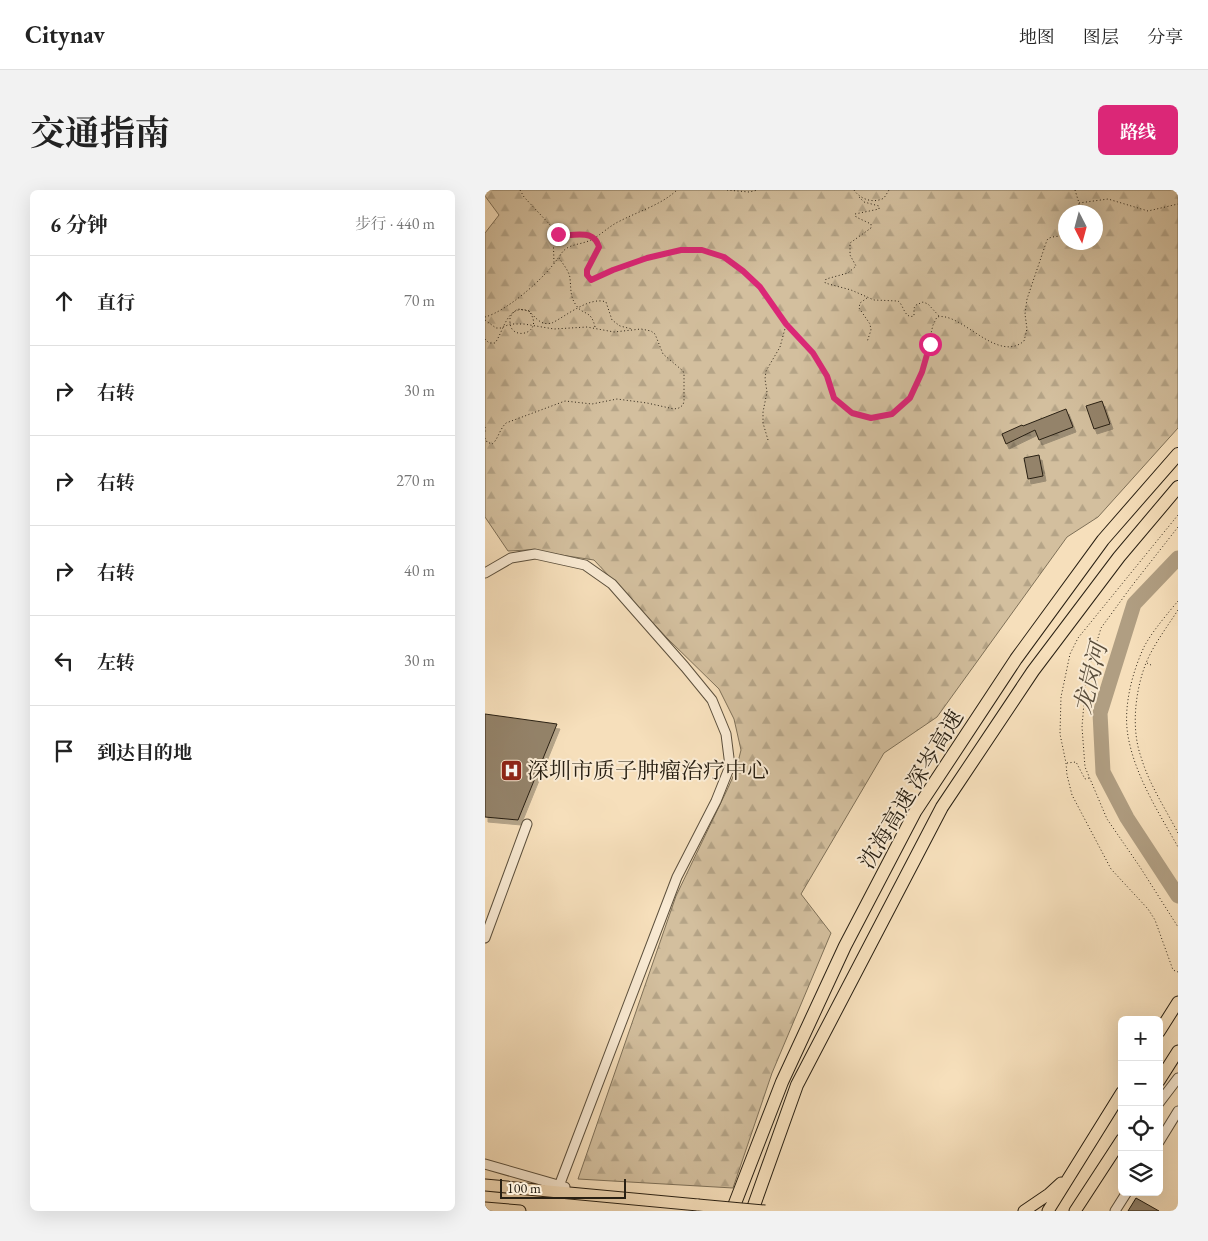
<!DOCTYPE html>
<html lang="zh">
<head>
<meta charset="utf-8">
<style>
	:root { --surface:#fff; --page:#f2f2f2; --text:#222; --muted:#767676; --line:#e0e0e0; --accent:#db2777 }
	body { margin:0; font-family:"EB Garamond","Noto Serif SC",serif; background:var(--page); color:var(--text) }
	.controls { position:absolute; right:15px; bottom:15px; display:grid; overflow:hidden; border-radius:8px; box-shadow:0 5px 20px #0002 }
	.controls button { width:45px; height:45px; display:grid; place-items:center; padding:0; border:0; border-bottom:1px solid var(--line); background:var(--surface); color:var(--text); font:25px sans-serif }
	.compass { position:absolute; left:573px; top:15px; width:45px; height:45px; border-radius:50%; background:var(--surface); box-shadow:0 5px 20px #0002; rotate:174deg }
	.scale { position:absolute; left:15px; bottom:12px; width:126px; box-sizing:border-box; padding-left:5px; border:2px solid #292013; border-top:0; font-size:14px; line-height:18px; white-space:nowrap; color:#292013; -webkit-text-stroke:4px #f9ead3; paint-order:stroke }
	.stop { position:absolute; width:15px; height:15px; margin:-11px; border:4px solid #db2777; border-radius:50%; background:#fff }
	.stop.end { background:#db2777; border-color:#fff; box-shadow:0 1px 5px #0008 }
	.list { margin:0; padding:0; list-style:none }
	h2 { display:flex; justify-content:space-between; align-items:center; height:65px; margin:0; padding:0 20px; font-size:21px }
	h2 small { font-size:16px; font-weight:400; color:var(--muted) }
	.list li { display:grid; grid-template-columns:32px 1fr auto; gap:15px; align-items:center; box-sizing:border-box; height:90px; padding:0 20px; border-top:1px solid var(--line) }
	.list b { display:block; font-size:19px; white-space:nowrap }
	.list em { font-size:16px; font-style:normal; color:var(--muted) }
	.icon { flex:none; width:28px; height:28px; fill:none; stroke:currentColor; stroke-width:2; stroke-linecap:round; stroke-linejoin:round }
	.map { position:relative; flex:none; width:693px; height:1021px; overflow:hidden; border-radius:8px }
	header { display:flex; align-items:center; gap:30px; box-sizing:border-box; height:70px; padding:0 25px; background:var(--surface); border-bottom:1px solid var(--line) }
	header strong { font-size:24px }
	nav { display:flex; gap:28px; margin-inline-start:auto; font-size:18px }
	.intro { display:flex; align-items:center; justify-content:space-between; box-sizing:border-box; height:120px; padding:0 30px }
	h1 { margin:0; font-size:35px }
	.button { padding:12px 22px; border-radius:8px; background:var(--accent); color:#fff; font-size:18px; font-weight:700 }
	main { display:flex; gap:30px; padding:0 30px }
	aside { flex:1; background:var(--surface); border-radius:8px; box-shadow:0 5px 20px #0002 }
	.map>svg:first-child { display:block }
	.forest { fill:url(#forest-firs); stroke:#7e7058; fill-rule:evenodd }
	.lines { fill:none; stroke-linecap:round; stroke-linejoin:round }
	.river { stroke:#b09e82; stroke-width:15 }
	.building { fill:#94836a; stroke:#292013; filter:url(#shadow) }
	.minor-casing { stroke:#5c503d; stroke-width:11 }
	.major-casing { stroke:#292013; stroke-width:13 }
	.highway-casing { stroke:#292013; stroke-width:14 }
	.path { stroke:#292013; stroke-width:1; stroke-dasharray:1 2.5; stroke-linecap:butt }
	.minor { stroke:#f9ead3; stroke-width:9 }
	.major { stroke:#f6dfbb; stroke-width:11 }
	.highway { stroke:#f6dfbb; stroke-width:12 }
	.major-bridge-casing { stroke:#292013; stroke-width:13; stroke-linecap:butt }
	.path-bridge { stroke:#292013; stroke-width:1; stroke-dasharray:1 2.5; stroke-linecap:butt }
	.major-bridge { stroke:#f6dfbb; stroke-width:11 }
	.route { stroke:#db2777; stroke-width:6 }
	.labels { text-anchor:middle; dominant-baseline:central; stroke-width:4; stroke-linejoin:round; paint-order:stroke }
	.poi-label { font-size:22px; fill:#292013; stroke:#f9ead3; text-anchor:start }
	.street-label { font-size:22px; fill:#292013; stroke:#f9ead3 }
	.water-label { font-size:24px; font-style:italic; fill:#584c3a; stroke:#f9ead3 }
</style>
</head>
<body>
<header>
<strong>Citynav</strong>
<nav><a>地图</a><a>图层</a><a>分享</a></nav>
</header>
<div class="intro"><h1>交通指南</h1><a class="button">路线</a></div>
<main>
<aside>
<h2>6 分钟<small>步行 · 440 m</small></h2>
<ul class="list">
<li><svg class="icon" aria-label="ahead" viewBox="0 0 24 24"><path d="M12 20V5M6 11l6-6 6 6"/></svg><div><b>直行</b></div><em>70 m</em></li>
<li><svg class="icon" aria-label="right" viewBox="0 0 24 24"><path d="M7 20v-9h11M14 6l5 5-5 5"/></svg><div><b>右转</b></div><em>30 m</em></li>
<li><svg class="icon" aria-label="right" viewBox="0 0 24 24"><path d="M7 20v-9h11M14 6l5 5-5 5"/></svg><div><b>右转</b></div><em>270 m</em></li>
<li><svg class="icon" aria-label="right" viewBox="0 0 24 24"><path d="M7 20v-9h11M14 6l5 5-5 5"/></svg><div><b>右转</b></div><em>40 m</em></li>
<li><svg class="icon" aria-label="left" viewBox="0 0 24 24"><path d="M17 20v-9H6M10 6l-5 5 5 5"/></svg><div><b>左转</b></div><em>30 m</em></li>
<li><svg class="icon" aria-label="arrive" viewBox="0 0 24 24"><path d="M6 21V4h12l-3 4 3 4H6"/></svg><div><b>到达目的地</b></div></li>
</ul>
</aside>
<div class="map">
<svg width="693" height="1021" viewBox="0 0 693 1021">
	<defs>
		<pattern id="forest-firs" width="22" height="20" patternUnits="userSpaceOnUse" patternTransform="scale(1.25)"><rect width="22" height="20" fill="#d3bf9e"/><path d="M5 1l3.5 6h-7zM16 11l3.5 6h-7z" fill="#b5a487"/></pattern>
		<filter id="shadow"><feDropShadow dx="3" dy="5" stdDeviation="0" flood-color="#0004"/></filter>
	</defs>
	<rect width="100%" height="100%" fill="#f6dfbb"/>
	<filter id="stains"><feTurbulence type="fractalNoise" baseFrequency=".004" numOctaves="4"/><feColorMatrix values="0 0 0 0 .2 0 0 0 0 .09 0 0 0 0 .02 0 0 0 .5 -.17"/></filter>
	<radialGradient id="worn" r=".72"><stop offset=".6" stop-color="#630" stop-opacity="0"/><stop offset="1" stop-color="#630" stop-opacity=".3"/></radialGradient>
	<path class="forest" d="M0,0H693V238L613,327L582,347L452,527L399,563L316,704L346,743L287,883L248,998L93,989L191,706L242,600L251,580L256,560L249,529L234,499L183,449L109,370L43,360L23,361L0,327V43L14,25L0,6ZM580,22H610V52H580Z"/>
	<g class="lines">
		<path class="river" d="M693,368L649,414L615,523L618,582L642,628L693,706"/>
	</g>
	<path class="building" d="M617,211L625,234L609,239L601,216Z
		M581,219L588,237L554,250L550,240L521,254L517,244L537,235L538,236Z
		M554,265L558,286L543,289L539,268Z
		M0,524L72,534L33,630L0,627Z
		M651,1008L674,1021H643Z"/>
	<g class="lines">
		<defs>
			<path id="minor" d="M0,383L26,368L50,364L100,375L127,394L200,477L227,510L241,544L245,576L231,611L192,687L74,996
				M0,748L42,634
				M674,913L693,888
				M674,952L693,921
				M0,974L80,997
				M630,1021L642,1002"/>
			<path id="major" d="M674,842L693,812
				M674,891L693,861
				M0,995L213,1015
				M0,1018L35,1021
				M539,1021L564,1004L576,993
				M563,1021L637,902
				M590,1021L637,949"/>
			<path id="highway" d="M247,1021L297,892L360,756L430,622L531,469L618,350L693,264
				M267,1021L312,895L457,617L548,481L634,367L693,297"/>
		</defs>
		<use href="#minor" class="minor-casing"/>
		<use href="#major" class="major-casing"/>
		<use href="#highway" class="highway-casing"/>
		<path class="path" d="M35,0L39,7L67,37
			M242,0L264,2L273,0
			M369,0C375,9 388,14 399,8L404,0
			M590,0L594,13L593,22
			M374,7L379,12L394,16V19L370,24L371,27L386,34V38L365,53V65L371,76L363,83L341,89L340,93L366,100L389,110L413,111C419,115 419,129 429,126V118L431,115L438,112L443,114L454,126
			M594,13L623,9L663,21L693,14
			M68,38C84,56 107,33 114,57L102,80V85L106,90L129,79L162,68L196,59L217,60L239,67L258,81L275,97L301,134L328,163L341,186L349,208L367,223L386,228L407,224L425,208L437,181L448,135L452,127C476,121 512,174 539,151L542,139L540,124L542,109L562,50C566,45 574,48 580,44
			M68,40L69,74
			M382,108L375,113L374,118L385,134L386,140L382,152
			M0,127C22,121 60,88 73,68
			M0,130L11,138H16L25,134H39L69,139L102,137L129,142L156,139L166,141L170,144L178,164L198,181L199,184V211L198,215L194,218L189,219L162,213L132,209L107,214L80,211L21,233C14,240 13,250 7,254L2,252L0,248
			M110,137C106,119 98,126 91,115C85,107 86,98 85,88C84,81 78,74 74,68C80,53 93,56 106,50C116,45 124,36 135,31C154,21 176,15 192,0
			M0,237V244
			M283,250L278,233V222L282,202L280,189L281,181L295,157L301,135
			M693,325L593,448L585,464L576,507L575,544L581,573L582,585L587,605L626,679L663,719L670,730L688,780L693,782
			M693,337L646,397L616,438L601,488L597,537L600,577L622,629L655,677L693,737
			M693,411C683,423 666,443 659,457C647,483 638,517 643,546C650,586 674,623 693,657
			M693,420C682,437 669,454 661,473C650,501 646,539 656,567C664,594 680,618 693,643
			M662,473L668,476
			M582,573L591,572L600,589L604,588"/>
		<use href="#minor" class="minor"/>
		<use href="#major" class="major"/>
		<use href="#highway" class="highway"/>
		<defs>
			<path id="major-bridge" d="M213,1015L280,1021"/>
		</defs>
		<use href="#major-bridge" class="major-bridge-casing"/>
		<path class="path-bridge" d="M0,149L4,153H10C19,141 22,113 44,121C61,144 25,152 25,132C24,126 28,122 33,119L44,121C51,128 56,136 67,133C81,126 105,106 121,112L127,130L135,136L147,139"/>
		<use href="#major-bridge" class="major-bridge"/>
	</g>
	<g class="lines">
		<path class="route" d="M73,44C89,48 108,37 114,57L102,80V85L106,90L128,80L162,68L196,60H217L239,67L258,81L275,97L301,134L328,163L342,186L349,208L367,223L386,228L407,224L425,208L437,182L445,154"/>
	</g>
	<defs>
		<symbol id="hospital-square" viewBox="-11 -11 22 22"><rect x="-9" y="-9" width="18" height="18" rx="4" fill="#8f2418" stroke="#f9ead3"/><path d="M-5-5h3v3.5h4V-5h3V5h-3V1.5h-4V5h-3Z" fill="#fff"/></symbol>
	</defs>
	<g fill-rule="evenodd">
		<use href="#hospital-square" x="14" y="568" width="25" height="25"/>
	</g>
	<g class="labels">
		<g class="poi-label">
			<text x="42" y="580">深圳市质子肿瘤治疗中心</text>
		</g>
		<g class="street-label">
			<text transform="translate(426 599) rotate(-59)">沈海高速 深岑高速</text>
		</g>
		<g class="water-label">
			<text transform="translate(605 488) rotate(-76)">龙岗河</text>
		</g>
	</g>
	<rect width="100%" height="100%" filter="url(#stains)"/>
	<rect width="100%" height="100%" fill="url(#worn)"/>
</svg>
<div class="controls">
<button>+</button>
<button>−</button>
<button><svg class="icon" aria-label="locate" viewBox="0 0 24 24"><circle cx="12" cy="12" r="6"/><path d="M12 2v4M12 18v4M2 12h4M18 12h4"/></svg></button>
<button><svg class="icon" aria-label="layers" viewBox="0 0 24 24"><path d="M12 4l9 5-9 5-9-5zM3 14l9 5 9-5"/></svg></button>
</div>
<svg class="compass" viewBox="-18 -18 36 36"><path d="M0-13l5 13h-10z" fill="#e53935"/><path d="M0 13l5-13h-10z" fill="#767676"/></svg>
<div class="scale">100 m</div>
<div class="stop" style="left:445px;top:154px"></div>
<div class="stop end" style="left:73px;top:44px"></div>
</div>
</main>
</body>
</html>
